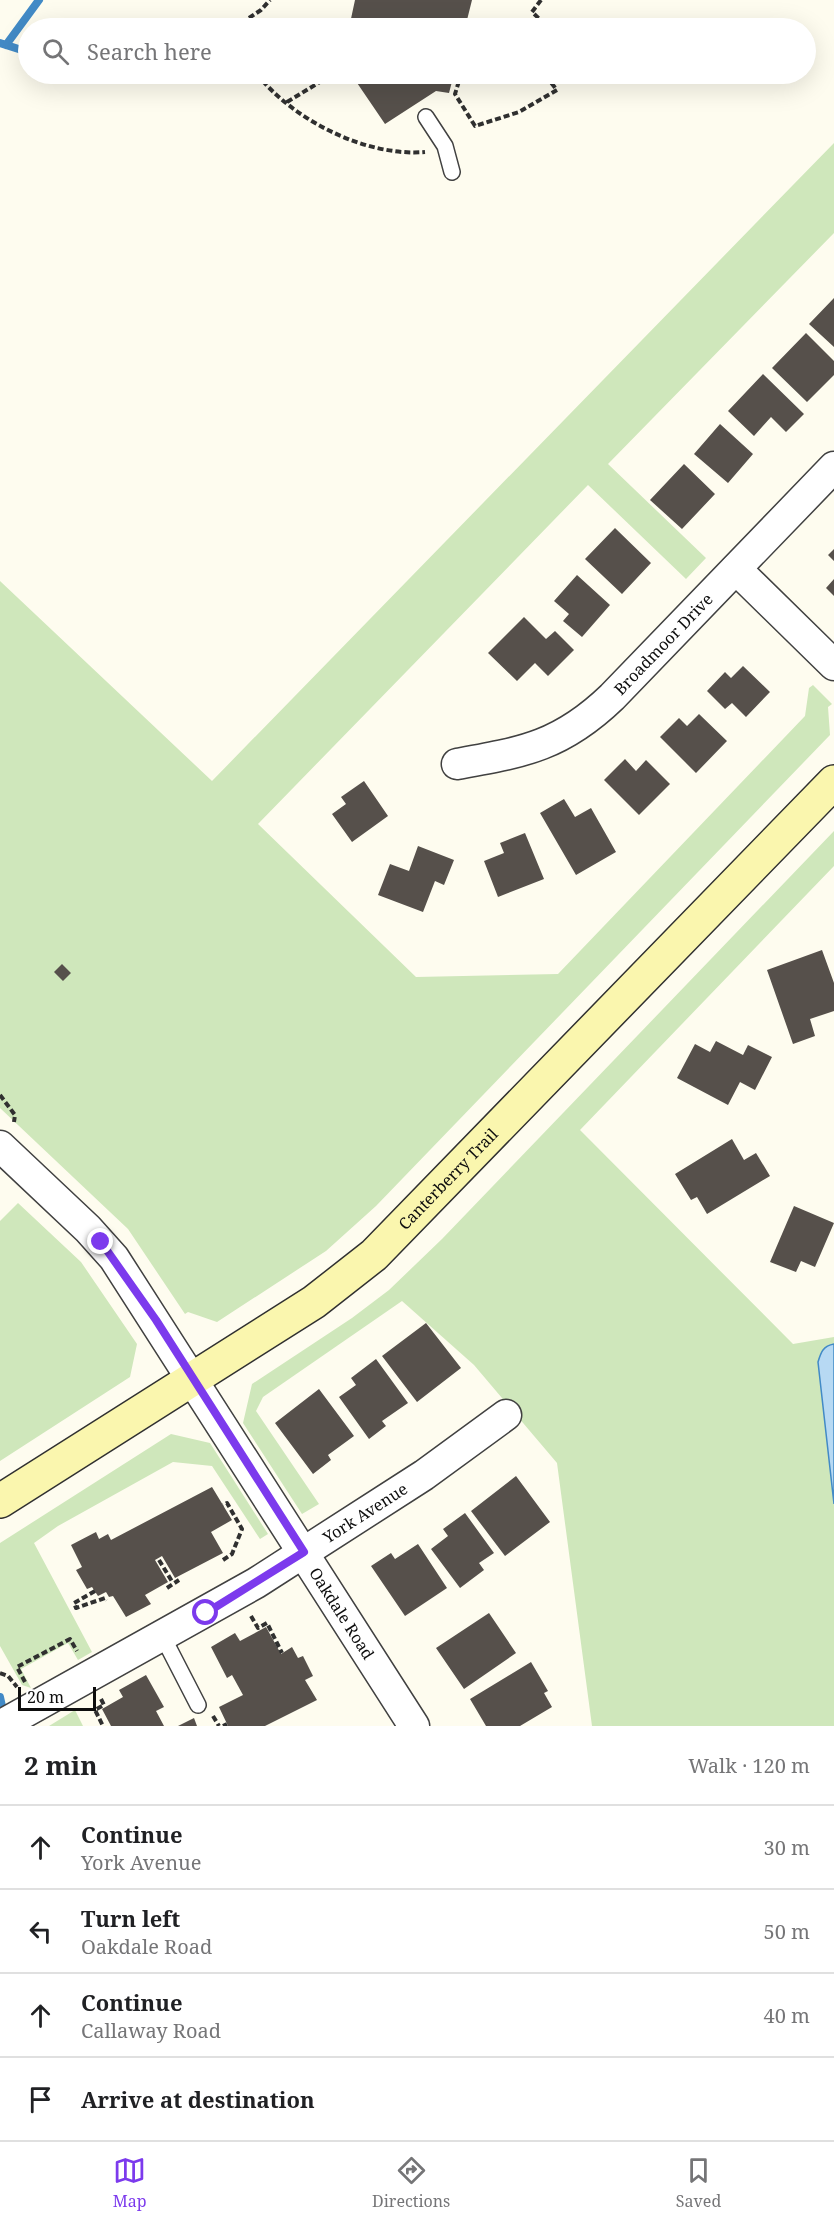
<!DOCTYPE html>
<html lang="en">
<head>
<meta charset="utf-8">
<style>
	:root { --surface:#fff; --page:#f2f2f2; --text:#202124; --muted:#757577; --line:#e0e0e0; --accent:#7c3aed }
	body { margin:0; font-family:"Noto Serif",serif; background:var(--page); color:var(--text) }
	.scale { position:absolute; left:18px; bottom:15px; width:78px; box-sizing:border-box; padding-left:6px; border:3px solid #0e0e0e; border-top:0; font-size:16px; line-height:21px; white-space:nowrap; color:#0e0e0e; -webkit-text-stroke:4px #fff; paint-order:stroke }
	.stop { position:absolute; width:18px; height:18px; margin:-14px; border:4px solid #7c3aed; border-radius:50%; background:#fff }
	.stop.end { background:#7c3aed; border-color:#fff; box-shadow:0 2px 6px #0008 }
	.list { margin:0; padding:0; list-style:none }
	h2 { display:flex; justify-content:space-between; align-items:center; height:78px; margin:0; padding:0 24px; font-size:26px }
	h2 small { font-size:20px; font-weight:400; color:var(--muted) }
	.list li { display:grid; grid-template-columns:39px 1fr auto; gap:18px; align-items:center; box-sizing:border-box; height:84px; padding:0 24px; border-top:2px solid var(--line) }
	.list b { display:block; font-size:22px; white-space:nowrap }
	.list p { margin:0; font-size:20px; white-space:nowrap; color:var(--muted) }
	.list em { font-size:20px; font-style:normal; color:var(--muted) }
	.icon { flex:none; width:33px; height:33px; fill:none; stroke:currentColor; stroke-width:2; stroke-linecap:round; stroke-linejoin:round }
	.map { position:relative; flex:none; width:834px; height:1726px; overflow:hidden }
	.search { position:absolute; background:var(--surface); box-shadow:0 6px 24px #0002; left:18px; right:18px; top:18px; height:66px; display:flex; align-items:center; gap:15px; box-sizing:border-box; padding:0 21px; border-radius:33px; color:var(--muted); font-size:22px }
	.sheet { height:414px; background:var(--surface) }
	nav { display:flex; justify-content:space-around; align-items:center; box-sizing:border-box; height:84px; border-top:2px solid var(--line); background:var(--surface); font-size:16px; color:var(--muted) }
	nav a { display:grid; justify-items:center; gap:3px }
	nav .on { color:var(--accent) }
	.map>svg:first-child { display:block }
	.green { fill:#cfe7bb }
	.water { fill:#b7d9f3; stroke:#428ac6; stroke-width:1.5 }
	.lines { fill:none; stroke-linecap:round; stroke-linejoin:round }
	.stream { stroke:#428ac6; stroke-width:8 }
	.building { fill:#56504b }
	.lane-casing { stroke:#414141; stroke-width:18 }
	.street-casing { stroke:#414141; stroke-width:33 }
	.secondary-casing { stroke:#303030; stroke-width:36 }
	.path { stroke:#303030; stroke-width:4; stroke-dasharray:6 3; stroke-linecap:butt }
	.lane { stroke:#fff; stroke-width:15 }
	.street { stroke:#fff; stroke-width:30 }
	.secondary { stroke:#faf6ae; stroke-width:33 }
	.route { stroke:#7c3aed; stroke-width:8 }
	.labels { text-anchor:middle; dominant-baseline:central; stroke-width:6; stroke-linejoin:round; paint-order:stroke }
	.street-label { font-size:16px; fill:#0e0e0e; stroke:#fff }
</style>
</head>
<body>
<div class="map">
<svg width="834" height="1726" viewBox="0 0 834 1726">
	<rect width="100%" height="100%" fill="#fefcef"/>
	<path class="green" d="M834,143V233L608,464L706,558L686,579L588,485L258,824L416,977L558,974L805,716L809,688L813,685L832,704L828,707L830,735L376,1206L326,1251L217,1322L188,1312L185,1314L128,1229L0,1108V581L212,781Z
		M834,831V866L580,1130L793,1344L834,1337V1726H592L557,1463L474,1365L402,1301L263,1397L256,1411L319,1504L302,1514L243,1423L252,1384L352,1318L389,1290L442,1239Z
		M18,1203L81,1262L137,1344L130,1377L0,1461V1221Z
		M171,1434L210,1443L268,1534L260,1539L212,1466L173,1462L58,1526L34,1543L92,1652L78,1660L68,1643L21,1669L31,1688L22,1685L0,1646V1543Z
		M75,1710L83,1726H49Z"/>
	<path class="water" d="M834,1344V1504L818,1362C821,1352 823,1346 834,1344Z"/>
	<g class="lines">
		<path class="stream" d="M0,43L28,52
			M6,45L39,0
			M0,1697L2,1706"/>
	</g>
	<path class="building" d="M355,0H472L465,28H349Z
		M351,74H454L449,93L436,91L385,124Z
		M834,298V347L809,324Z
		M806,333L834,361V375L807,402L772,368Z
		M763,374L804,414L786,432L771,417L754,436L728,411Z
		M720,424L753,454L728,483L694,454Z
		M684,464L715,494L682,529L650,500Z
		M615,528L651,563L622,594L585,559Z
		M834,549V561L828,555Z
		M577,575L610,605L582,637L563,621L569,614L554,601Z
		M834,579V596L826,588Z
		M524,617L546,639L555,631L574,650L548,676L535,663L517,681L488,653Z
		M743,666L770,692L746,717L732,703L725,709L707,691L725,672L731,678Z
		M699,714L727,741L696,773L660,737L679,718L687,726Z
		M625,759L636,771L646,760L670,784L639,815L604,780Z
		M364,781L388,816L352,842L332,814L346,804L341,797Z
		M564,799L575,817L591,808L616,852L576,875L540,813Z
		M525,833L544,879L498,897L484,861L504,853L500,843Z
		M418,846L454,860L444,885L435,881L423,912L378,895L390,864L409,871Z
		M822,950L834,983V1011L810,1019L815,1036L793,1044L767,970Z
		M62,964L71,973L63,981L54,972Z
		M716,1041L743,1055L748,1045L772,1057L755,1090L740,1082L728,1105L677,1078L695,1044L710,1052Z
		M732,1139L744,1160L756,1153L770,1176L707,1214L697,1197L691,1200L675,1174Z
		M794,1206L834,1223L815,1267L801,1261L796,1272L770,1262Z
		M426,1323L461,1368L417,1402L382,1356Z
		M376,1359L408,1403L382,1421L386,1426L369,1439L339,1397L356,1385L351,1378Z
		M319,1389L354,1436L328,1455L331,1460L313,1474L275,1423Z
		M516,1476L550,1522L505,1556L471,1511Z
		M212,1487L232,1520L211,1532L223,1553L175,1578L162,1556L155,1560L168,1582L145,1595L151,1604L126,1617L113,1596L109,1597L106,1592L98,1596L92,1587L87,1589L76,1570L82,1567L71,1545L96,1532L99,1539L108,1534L111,1540Z
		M465,1513L494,1553L479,1563L484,1570L460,1588L431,1549L448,1536L443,1529Z
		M418,1544L447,1588L405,1616L371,1566L391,1553L395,1559Z
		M489,1613L516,1653L464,1689L436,1648Z
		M266,1627L281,1654L292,1647L298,1658L303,1656L313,1676L305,1680L317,1700L265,1726H228L219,1707L243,1695L232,1675L227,1678L211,1647L235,1633L240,1641Z
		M531,1662L548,1691L544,1693L552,1707L520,1726H486L470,1699Z
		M146,1675L164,1707L156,1711L164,1726H111L102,1709L123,1697L119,1690Z
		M194,1718L197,1726H178Z"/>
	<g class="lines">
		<defs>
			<path id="lane" d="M426,117L445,146L452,172
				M163,1637L198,1705"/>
			<g id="street">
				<path d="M736,569L834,665"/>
				<path id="s1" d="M457,764C524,752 561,746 612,697L834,467"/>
				<path id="s2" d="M0,1146L88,1229L114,1258L414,1726"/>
				<path id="s3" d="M0,1726L256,1583L424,1475L506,1415"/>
			</g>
			<g id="secondary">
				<path id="s4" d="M0,1501L314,1302L374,1255L834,782"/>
			</g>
		</defs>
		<use href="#lane" class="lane-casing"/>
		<use href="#street" class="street-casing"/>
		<use href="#secondary" class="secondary-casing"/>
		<path class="path" d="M541,0L532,12L549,28
			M234,28L261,10L270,0
			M257,74C293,120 366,157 425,152
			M454,74L459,81L455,94L475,126L519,112L557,90L544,74
			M287,102L333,74
			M0,1095L15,1115L14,1122
			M159,1560L173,1583
			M223,1560L232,1554L242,1529L227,1503L223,1505
			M167,1588L179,1580
			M95,1591L74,1603L76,1608L105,1598L107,1600
			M251,1616L258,1628L267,1623L282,1653
			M0,1673L8,1676L17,1687
			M25,1682L17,1667L70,1639L77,1651
			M101,1699L104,1705L95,1710L103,1726
			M213,1716L219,1726
			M223,1726L227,1724"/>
		<use href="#lane" class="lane"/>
		<use href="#street" class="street"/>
		<use href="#secondary" class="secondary"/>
	</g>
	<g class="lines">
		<path class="route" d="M101,1242L156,1320L304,1552L206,1613"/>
	</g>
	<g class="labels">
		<g class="street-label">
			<text stroke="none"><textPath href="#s1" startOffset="246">Broadmoor Drive</textPath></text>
			<text stroke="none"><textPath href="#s4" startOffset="554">Canterberry Trail</textPath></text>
			<text stroke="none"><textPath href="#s3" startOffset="423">York Avenue</textPath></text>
			<text stroke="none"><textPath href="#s2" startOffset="582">Oakdale Road</textPath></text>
		</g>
	</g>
</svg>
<div class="scale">20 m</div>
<div class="stop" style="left:206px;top:1613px"></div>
<div class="stop end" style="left:101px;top:1242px"></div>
<div class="search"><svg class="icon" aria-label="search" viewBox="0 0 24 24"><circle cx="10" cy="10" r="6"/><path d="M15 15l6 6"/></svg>Search here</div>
</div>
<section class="sheet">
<h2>2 min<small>Walk · 120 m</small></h2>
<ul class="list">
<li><svg class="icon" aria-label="ahead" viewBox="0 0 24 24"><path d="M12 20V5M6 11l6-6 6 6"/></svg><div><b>Continue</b><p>York Avenue</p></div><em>30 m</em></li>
<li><svg class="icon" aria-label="left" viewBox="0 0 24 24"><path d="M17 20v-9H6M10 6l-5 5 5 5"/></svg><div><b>Turn left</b><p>Oakdale Road</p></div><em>50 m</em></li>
<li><svg class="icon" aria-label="ahead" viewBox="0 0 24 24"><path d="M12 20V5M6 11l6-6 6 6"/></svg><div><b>Continue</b><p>Callaway Road</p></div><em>40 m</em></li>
<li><svg class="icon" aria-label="arrive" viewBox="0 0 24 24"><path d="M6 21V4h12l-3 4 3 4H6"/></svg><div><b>Arrive at destination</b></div></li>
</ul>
</section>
<nav>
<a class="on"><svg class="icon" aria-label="map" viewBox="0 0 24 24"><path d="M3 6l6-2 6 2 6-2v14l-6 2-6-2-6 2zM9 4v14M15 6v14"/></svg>Map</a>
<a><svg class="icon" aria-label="directions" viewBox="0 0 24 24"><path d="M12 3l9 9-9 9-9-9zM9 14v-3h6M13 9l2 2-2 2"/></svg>Directions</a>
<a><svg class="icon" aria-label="saved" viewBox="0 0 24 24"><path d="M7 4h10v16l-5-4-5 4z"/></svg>Saved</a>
</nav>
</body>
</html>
